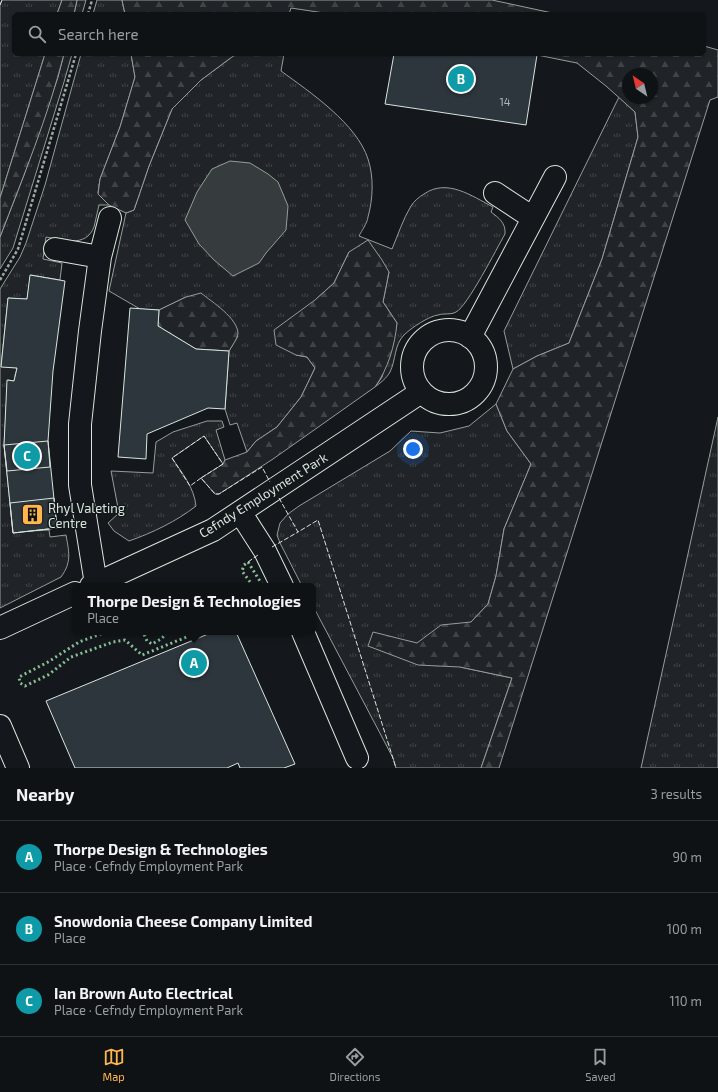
<!DOCTYPE html>
<html lang="en">
<head>
<meta charset="utf-8">
<style>
	:root { --surface:#0f1215; --page:#181b1e; --text:#f1f3f6; --muted:#9b9ea0; --line:#2f3234; --accent:#ffb74d }
	body { margin:0; font-family:"Exo 2",sans-serif; background:var(--page); color:var(--text) }
	.compass { position:absolute; left:622px; top:68px; width:36px; height:36px; border-radius:50%; background:var(--surface); box-shadow:0 1px 3px #0004; rotate:325deg }
	.you { position:absolute; left:413px; top:449px; width:14px; height:14px; margin:-10px; border:3px solid #fff; border-radius:50%; background:#1a73e8; box-shadow:0 0 0 6px #1a73e833 }
	.badge { display:grid; place-items:center; width:26px; height:26px; border-radius:50%; background:var(--accent); color:#fff; font-size:13px; font-weight:700 }
	.pin { position:absolute; translate:-50% -50%; border:2px solid #fff; box-shadow:0 1px 4px #0006 }
	.popup { position:absolute; left:72px; top:583px; width:244px; height:52px; box-sizing:border-box; display:grid; place-content:center; border-radius:6px; background:var(--surface); filter:drop-shadow(0 1px 3px #0005); font-size:13px; white-space:nowrap; color:var(--muted) }
	.popup b { font-size:15px; color:var(--text) }
	.popup::after { content:''; position:absolute; left:50%; top:100%; margin-left:-8px; border:8px solid transparent; border-top-color:var(--surface) }
	.list { margin:0; padding:0; list-style:none }
	h2 { display:flex; justify-content:space-between; align-items:center; height:52px; margin:0; padding:0 16px; font-size:17px }
	h2 small { font-size:13px; font-weight:400; color:var(--muted) }
	.list li { display:grid; grid-template-columns:26px 1fr auto; gap:12px; align-items:center; box-sizing:border-box; height:72px; padding:0 16px; border-top:1px solid var(--line) }
	.list b { display:block; font-size:15px; white-space:nowrap }
	.list p { margin:0; font-size:13px; white-space:nowrap; color:var(--muted) }
	.list em { font-size:13px; font-style:normal; color:var(--muted) }
	.icon { flex:none; width:22px; height:22px; fill:none; stroke:currentColor; stroke-width:2; stroke-linecap:round; stroke-linejoin:round }
	.map { position:relative; flex:none; width:718px; height:768px; overflow:hidden }
	.search { position:absolute; background:var(--surface); box-shadow:0 1px 3px #0004; left:12px; right:12px; top:12px; height:44px; display:flex; align-items:center; gap:10px; box-sizing:border-box; padding:0 14px; border-radius:6px; color:var(--muted); font-size:15px }
	.sheet { height:268px; background:var(--surface) }
	nav { display:flex; justify-content:space-around; align-items:center; box-sizing:border-box; height:56px; border-top:1px solid var(--line); background:var(--surface); font-size:11px; color:var(--muted) }
	nav a { display:grid; justify-items:center; gap:2px }
	nav .on { color:var(--accent) }
	.map>svg:first-child { display:block }
	.grass { fill:url(#grass-tufts); stroke:#939e99 }
	.forest { fill:url(#forest-firs); stroke:#939e99; fill-rule:evenodd }
	.water { fill:#363b3e; stroke:#939e99 }
	.building { fill:#2c363c; stroke:#d8e6dc }
	.lines { fill:none; stroke-linecap:round; stroke-linejoin:round }
	.minor-casing { stroke:#d8e6dc; stroke-width:24 }
	.path { stroke:#9da8a2; stroke-width:2.5; stroke-dasharray:3 2; stroke-linecap:butt }
	.minor { stroke:#14181c; stroke-width:22 }
	.hedge { stroke:#8ac095; stroke-width:3; stroke-dasharray:2 3; stroke-linecap:butt }
	.fence { stroke:#d8e6dc; stroke-width:1; stroke-dasharray:5 2; stroke-linecap:butt }
	.labels { text-anchor:middle; dominant-baseline:central; stroke-width:3; stroke-linejoin:round; paint-order:stroke }
	.number-label { font-size:11px; fill:#adbab4 }
	.street-label { font-size:13px; fill:#d8e6dc; stroke:#14181c }
	.poi-label { font-size:13px; fill:#d8e6dc; stroke:#14181c; text-anchor:start }
</style>
</head>
<body>
<div class="map">
<svg width="718" height="768" viewBox="0 0 718 768">
	<defs>
		<pattern id="grass-tufts" width="24" height="20" patternUnits="userSpaceOnUse"><rect width="24" height="20" fill="#202428"/><path d="M3 7l-1-3M5 7V3M7 7l1-3M15 17l-1-3M17 17v-4M19 17l1-3" fill="none" stroke="#404447"/></pattern>
		<pattern id="forest-firs" width="22" height="20" patternUnits="userSpaceOnUse"><rect width="22" height="20" fill="#202428"/><path d="M5 1l3.5 6h-7zM16 11l3.5 6h-7z" fill="#404447"/></pattern>
	</defs>
	<rect width="100%" height="100%" fill="#14181c"/>
	<path class="grass" d="M2,0H62L57,14H14V54H45L0,198V5Z
		M77,0H86L82,14H74Z
		M97,0H122L125,14H93Z
		M64,54H72L64,82L13,248L0,269V237L24,175L58,77Z
		M81,54H131L135,77L120,127L100,179L98,193L109,205H99C97,212 96,220 94,227C86,248 62,240 46,237L43,259L62,263L60,280L31,275L27,299L8,298L1,366L17,368L14,381L8,380L4,445L13,532L49,530L50,537L66,535C69,552 72,562 61,577L0,608V289L20,257L26,243L45,185Z
		M236,54H284L281,71C310,92 357,124 368,159C374,177 373,199 368,217C367,224 362,230 359,236L392,249C398,235 403,219 411,206C414,201 419,197 424,194C447,178 472,196 493,207L491,212C499,218 506,223 505,234C497,248 467,307 456,312C451,315 444,313 438,315C429,316 411,328 404,335C394,345 396,360 390,372C387,378 380,383 375,387L382,377L397,323L383,302L389,272L349,252L334,283L315,300L296,355L307,357L315,368L301,397L277,427L256,441L247,452L237,423L230,425L225,409L229,351L238,336L186,297L159,310L140,309L109,291L126,213L134,210L149,166L172,109L201,80Z
		M619,97L635,112L638,137L602,259L569,343L537,356L513,369L504,331Z
		M496,404L507,431L531,464L504,529L496,576L488,604L471,622L460,667L512,678L481,768H396L393,758L313,606V586H302L280,543L277,535L280,523L288,514L299,506L390,451L411,431L440,433L469,426Z
		M718,417V768H641Z
		M207,421H222L224,427L216,430L225,460L223,464L204,436L172,458C182,473 194,487 196,506C177,521 152,533 129,541L114,531L108,523L119,513L111,471L153,473L156,442L173,432Z"/>
	<path class="forest" d="M62,0H77L74,14H57Z
		M122,0H492L557,14H331L291,8L289,14H125Z
		M704,46L718,50V97L710,100L499,768H481L512,678L460,667L418,665L368,646L373,632L417,643L441,625L471,622L488,604L496,576L504,529L531,464L507,431L496,404L513,369L537,356L569,343L602,259L638,137L635,112L606,86L577,63L532,54H704ZM628,74H652V98H628Z
		M45,54H64C48,117 23,177 0,237V198Z
		M131,54H236L201,80L172,109L149,166L134,210L126,213L109,205L98,194L100,179L120,127L135,77Z
		M368,240L382,260L389,272L383,302L397,323C395,345 388,369 375,387L273,459L219,494H215L201,478L223,464L225,460L247,452L256,441L277,427L301,397L315,368L307,357L296,355L276,345L274,330L315,300L334,283L349,252Z
		M201,293C212,302 238,318 238,334C237,339 232,346 229,351L196,349L158,326L159,310L186,297Z"/>
	<path class="water" d="M230,161L250,163L268,174L278,182L288,206L286,230L266,253L259,263L233,276L214,260L199,244L185,220L197,192L212,169Z"/>
	<path class="building" d="M394,54L537,55L526,125L385,104Z
		M30,275L65,281L53,371L48,441L57,528L13,533L4,445L7,380L14,381L17,368L1,367L8,298L27,299Z
		M130,308L159,310L158,326L196,349L229,351L225,409L208,408L147,434L146,459L118,457Z
		M48,441L50,467L7,471L4,445Z
		M54,498L57,528L13,533L10,503Z
		M213,632H236L295,764L284,768H240L238,763L227,768H75L46,701Z"/>
	<g class="lines">
		<defs>
			<path id="minor" d="M495,193L533,218
				M55,249L100,257
				M412 367a37 37 0 1 1 74 0a37 37 0 1 1-74 0Z
				M470,337L555,177
				M240,512L265,551L282,586
				M96,584L80,485V424L90,331L100,257L110,218
				M91,586L213,530L421,392
				M0,628L75,593
				M303,632L357,758
				M0,726L18,768"/>
		</defs>
		<use href="#minor" class="minor-casing"/>
		<path class="path" d="M88,14L92,0
			M0,280L18,249L76,54"/>
		<use href="#minor" class="minor"/>
		<path class="hedge" d="M253,586L242,571L244,565L248,562L263,586
			M106,632L79,642L48,662L19,677L20,683L25,686L48,675L71,657L113,642L125,640L142,655L199,632
			M140,632L144,634L147,641L152,644L161,639L168,632"/>
		<path class="fence" d="M0,5L2,0
			M201,478L190,486L172,458L204,436L223,464L201,478L215,494H219L262,467L270,482
			M279,498L298,532L318,520L396,768
			M272,547L298,532
			M248,562L258,555"/>
	</g>
	<defs>
		<symbol id="building-square" viewBox="-11 -11 22 22"><rect x="-9" y="-9" width="18" height="18" rx="4" fill="#ffb74d" stroke="#14181c"/><path d="M-4-6H4V6H1V3H-1V6H-4ZM-2.5-4.3h1.7v1.8h-1.7ZM.8-4.3h1.7v1.8H.8ZM-2.5-1h1.7V.8h-1.7ZM.8-1h1.7V.8H.8Z" fill="#111"/></symbol>
	</defs>
	<g fill-rule="evenodd">
		<use href="#building-square" x="20" y="502" width="25" height="25"/>
	</g>
	<g class="labels">
		<g class="number-label">
			<text x="505" y="101">14</text>
		</g>
		<g class="street-label">
			<text transform="translate(263 495) rotate(-32)">Cefndy Employment Park</text>
		</g>
		<g class="poi-label">
			<text x="48" y="508">Rhyl Valeting<tspan x="48" dy="15">Centre</tspan></text>
		</g>
	</g>
</svg>
<svg class="compass" viewBox="-18 -18 36 36"><path d="M0-13l5 13h-10z" fill="#e53935"/><path d="M0 13l5-13h-10z" fill="#9b9ea0"/></svg>
<div class="you"></div>
<div class="pin badge" style="left:194px;top:663px;background:#0f9aa8">A</div>
<div class="popup"><b>Thorpe Design &amp; Technologies</b>Place</div>
<div class="pin badge" style="left:461px;top:79px;background:#0f9aa8">B</div>
<div class="pin badge" style="left:27px;top:456px;background:#0f9aa8">C</div>
<div class="search"><svg class="icon" aria-label="search" viewBox="0 0 24 24"><circle cx="10" cy="10" r="6"/><path d="M15 15l6 6"/></svg>Search here</div>
</div>
<section class="sheet">
<h2>Nearby<small>3 results</small></h2>
<ul class="list">
<li><span class="badge" style="background:#0f9aa8">A</span><div><b>Thorpe Design &amp; Technologies</b><p>Place · Cefndy Employment Park</p></div><em>90 m</em></li>
<li><span class="badge" style="background:#0f9aa8">B</span><div><b>Snowdonia Cheese Company Limited</b><p>Place</p></div><em>100 m</em></li>
<li><span class="badge" style="background:#0f9aa8">C</span><div><b>Ian Brown Auto Electrical</b><p>Place · Cefndy Employment Park</p></div><em>110 m</em></li>
</ul>
</section>
<nav>
<a class="on"><svg class="icon" aria-label="map" viewBox="0 0 24 24"><path d="M3 6l6-2 6 2 6-2v14l-6 2-6-2-6 2zM9 4v14M15 6v14"/></svg>Map</a>
<a><svg class="icon" aria-label="directions" viewBox="0 0 24 24"><path d="M12 3l9 9-9 9-9-9zM9 14v-3h6M13 9l2 2-2 2"/></svg>Directions</a>
<a><svg class="icon" aria-label="saved" viewBox="0 0 24 24"><path d="M7 4h10v16l-5-4-5 4z"/></svg>Saved</a>
</nav>
</body>
</html>
